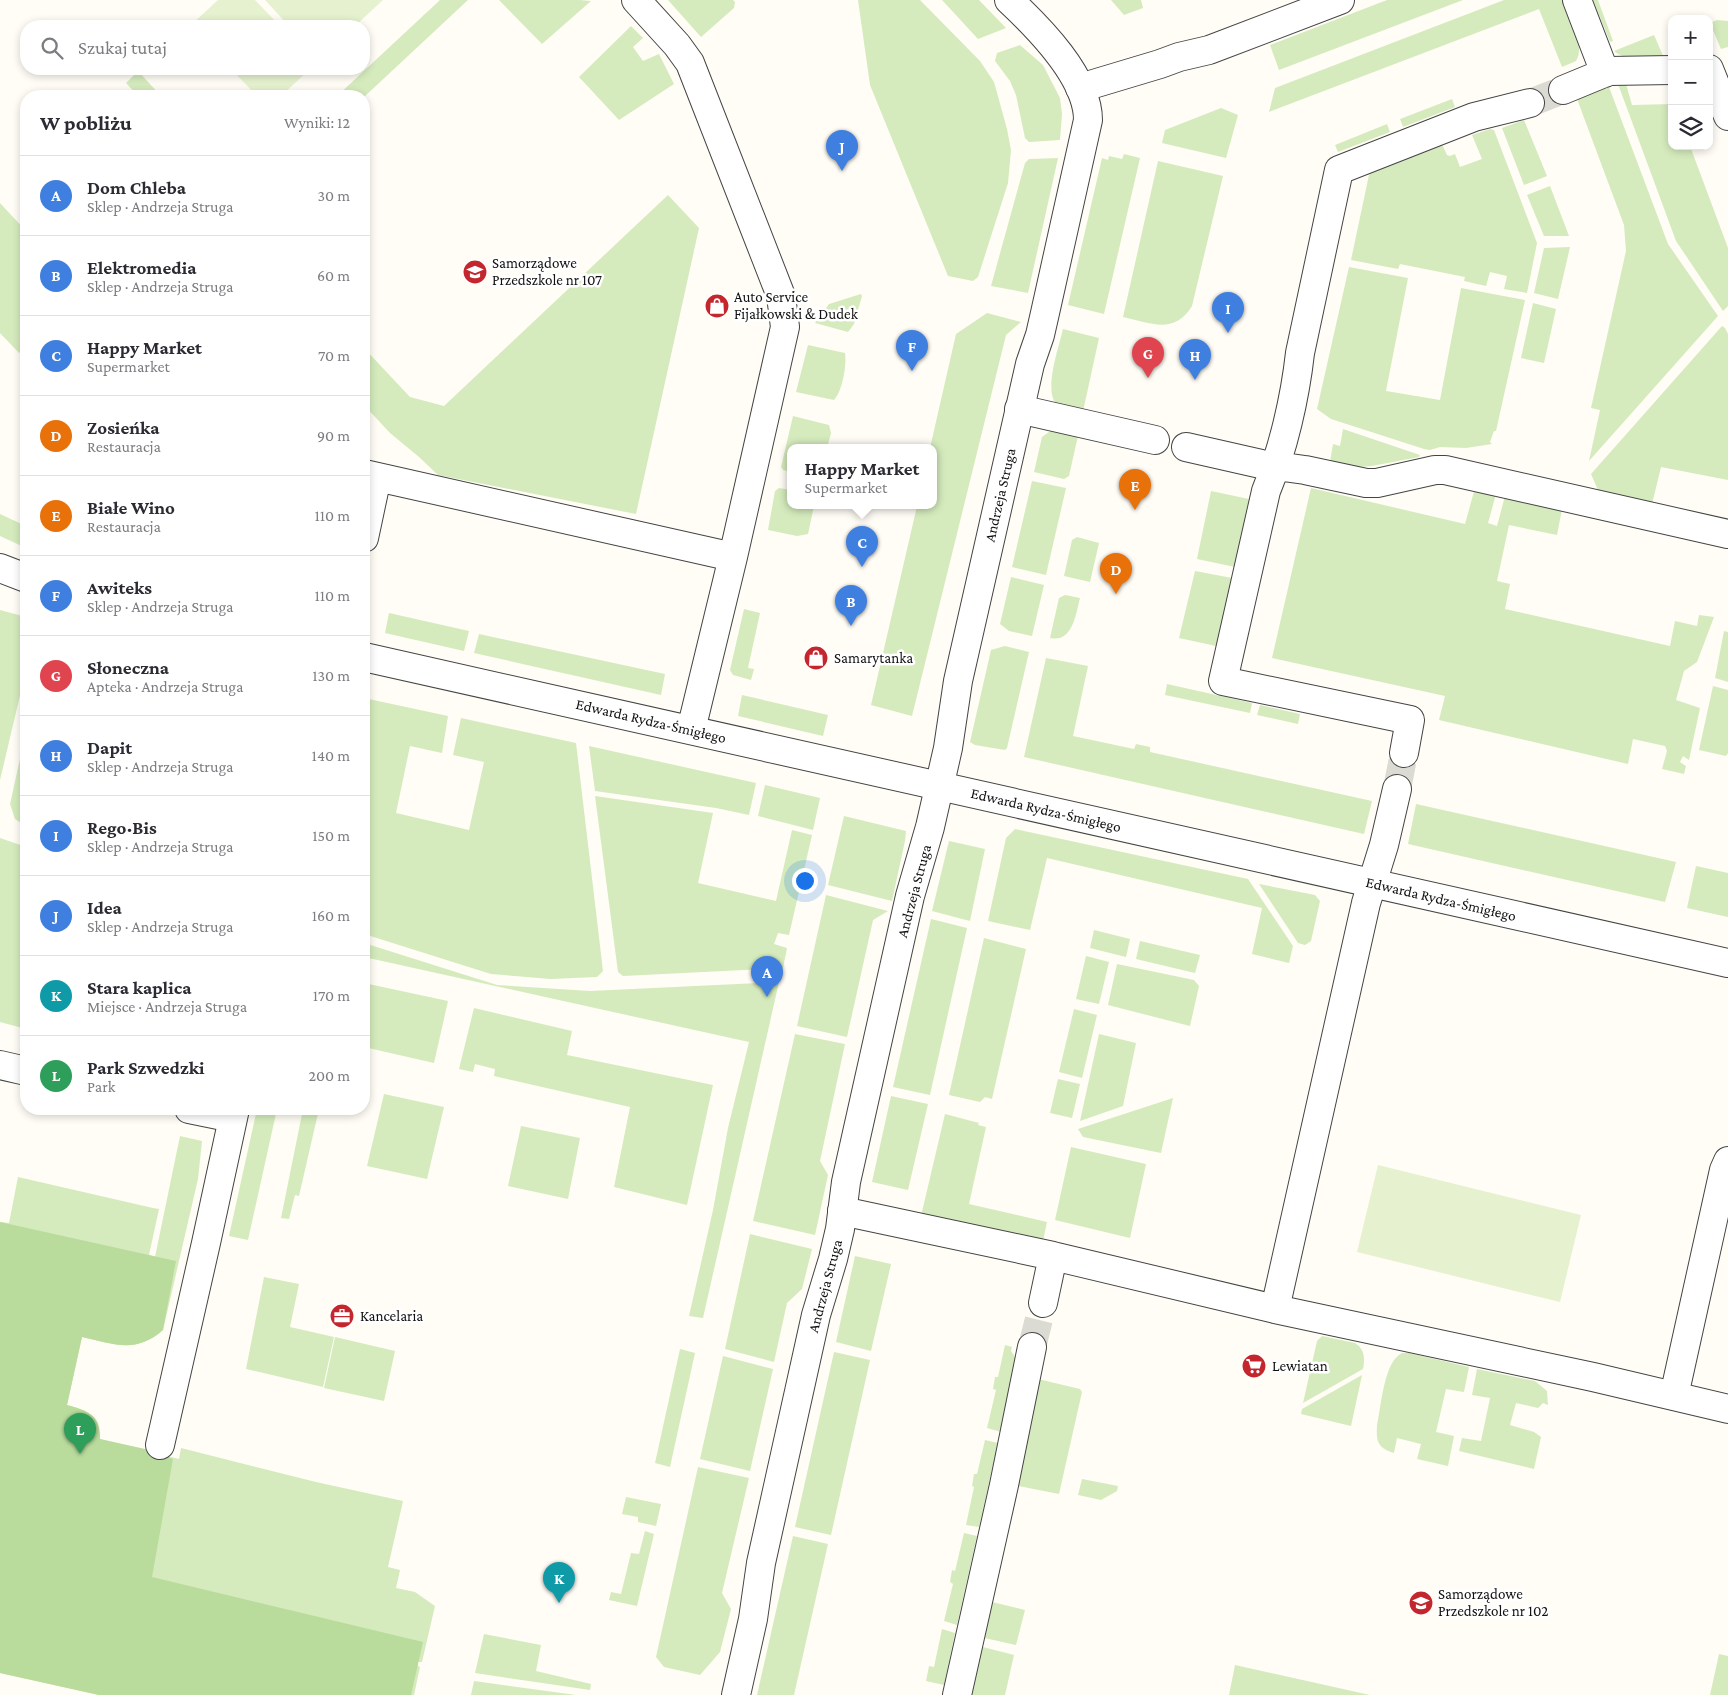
<!DOCTYPE html>
<html lang="pl">
<head>
<meta charset="utf-8">
<style>
	:root { --surface:#fff; --page:#f2f2f3; --text:#2b2b33; --muted:#7c7c81; --line:#e1e1e2; --accent:#d93025 }
	body { margin:0; font-family:"Crimson Pro",serif; background:var(--page); color:var(--text) }
	.controls { position:absolute; right:15px; top:15px; display:grid; overflow:hidden; border-radius:10px; box-shadow:0 2px 8px #0003 }
	.controls button { width:45px; height:45px; display:grid; place-items:center; padding:0; border:0; border-bottom:1px solid var(--line); background:var(--surface); color:var(--text); font:25px sans-serif }
	.you { position:absolute; left:804px; top:880px; width:18px; height:18px; margin:-12px; border:4px solid #fff; border-radius:50%; background:#1a73e8; box-shadow:0 0 0 8px #1a73e833 }
	.badge { display:grid; place-items:center; width:32px; height:32px; border-radius:50%; background:var(--accent); color:#fff; font-size:16px; font-weight:700 }
	.pin { position:absolute; translate:-50% -41px; filter:drop-shadow(0 1px 2px #0008) }
	.pin::after { content:''; position:absolute; top:26px; width:18px; height:15px; background:inherit; clip-path:polygon(0 0,100% 0,50% 100%) }
	.popup { position:absolute; left:787px; top:444px; width:150px; height:65px; box-sizing:border-box; display:grid; place-content:center; border-radius:10px; background:var(--surface); filter:drop-shadow(0 1px 4px #0005); font-size:16px; white-space:nowrap; color:var(--muted) }
	.popup b { font-size:19px; color:var(--text) }
	.popup::after { content:''; position:absolute; left:50%; top:100%; margin-left:-10px; border:10px solid transparent; border-top-color:var(--surface) }
	.list { margin:0; padding:0; list-style:none }
	h2 { display:flex; justify-content:space-between; align-items:center; height:65px; margin:0; padding:0 20px; font-size:21px }
	h2 small { font-size:16px; font-weight:400; color:var(--muted) }
	.list li { display:grid; grid-template-columns:32px 1fr auto; gap:15px; align-items:center; box-sizing:border-box; height:80px; padding:0 20px; border-top:1px solid var(--line) }
	.list b { display:block; font-size:19px; white-space:nowrap }
	.list p { margin:0; font-size:16px; white-space:nowrap; color:var(--muted) }
	.list em { font-size:16px; font-style:normal; color:var(--muted) }
	.icon { flex:none; width:28px; height:28px; fill:none; stroke:currentColor; stroke-width:2; stroke-linecap:round; stroke-linejoin:round }
	.map { position:relative; flex:none; width:1728px; height:1695px; overflow:hidden }
	.search { position:absolute; background:var(--surface); box-shadow:0 2px 8px #0003; left:20px; top:20px; width:350px; height:55px; display:flex; align-items:center; gap:12px; box-sizing:border-box; padding:0 18px; border-radius:20px; color:var(--muted); font-size:19px }
	.panel { position:absolute; background:var(--surface); box-shadow:0 2px 8px #0003; left:20px; top:90px; width:350px; height:1025px; border-radius:20px }
	.map>svg:first-child { display:block }
	.green { fill:#d5ebbd }
	.forest { fill:#b9dc9c }
	.pitch { fill:#e6f2cf }
	.lines { fill:none; stroke-linecap:round; stroke-linejoin:round }
	.minor-tunnel { stroke:#dbdad3; stroke-width:28; stroke-dasharray:28 14; stroke-linecap:butt }
	.minor-casing { stroke:#444; stroke-width:30 }
	.tertiary-casing { stroke:#444; stroke-width:30 }
	.minor { stroke:#fff; stroke-width:28 }
	.tertiary { stroke:#fff; stroke-width:28 }
	.labels { text-anchor:middle; dominant-baseline:central; stroke-width:5; stroke-linejoin:round; paint-order:stroke }
	.poi-label { font-size:15px; fill:#111; stroke:#fff; text-anchor:start }
	.street-label { font-size:15px; fill:#111; stroke:#fff }
</style>
</head>
<body>
<div class="map">
<svg width="1728" height="1695" viewBox="0 0 1728 1695">
	<rect width="100%" height="100%" fill="#fffdf5"/>
	<path class="green" d="M440,0H468L364,97L337,96Z
		M499,0H580L591,1L542,44Z
		M668,0H733L735,2L734,8L701,37Z
		M858,0H920L980,61L994,82L1007,129L1011,150L1008,183L978,277L973,281L948,276L870,85Z
		M942,0H979L1006,28L978,39Z
		M1111,0H1141L1143,8L1124,15Z
		M1387,0H1463L1279,70L1270,45Z
		M1504,0H1563C1569,16 1586,45 1576,61L1562,67L1539,9L1269,112L1275,88Z
		M1593,0H1598L1613,41L1610,42Z
		M1717,20L1728,21V47L1721,49L1710,23Z
		M631,26L643,38L633,47L643,61L659,54L674,84L619,120L579,77Z
		M1654,35L1664,58C1647,58 1627,62 1614,51Z
		M1020,45L1043,65L1060,98L1062,114L1060,140L1029,142L1025,138L1016,95L1010,81L995,61L997,53Z
		M138,71L161,96H138L126,83Z
		M1618,84H1626L1632,105L1672,104V146H1690L1728,248V306L1723,311L1676,241Z
		M1609,87L1668,244L1718,316L1589,461L1600,410L1591,408L1626,251L1624,225L1577,99Z
		M1452,99L1455,107L1403,127L1400,119Z
		M1221,108L1238,115L1226,158L1162,143L1165,130Z
		M1524,120L1547,176L1524,185L1502,128Z
		M1387,124L1390,132L1338,152L1335,145Z
		M1490,129L1494,130L1537,243L1527,293L1504,289L1507,276L1490,272L1486,286L1464,281L1465,277L1400,264L1398,269L1351,260L1370,170L1441,142L1447,155L1450,156L1455,154L1460,167L1482,159L1472,135Z
		M1124,154L1140,158L1104,314L1068,305L1102,158L1108,160L1109,156L1122,159Z
		M1058,158L1028,293L991,286L1025,163L1029,159Z
		M1158,161L1223,176L1192,306C1174,335 1151,323 1123,317Z
		M1550,186L1569,236H1544L1527,195Z
		M668,195L699,228L636,514L438,475L419,457L390,433L364,405V348L410,397L444,406Z
		M0,203L26,231V346L19,353L0,333Z
		M1570,247L1558,299L1534,293L1544,248Z
		M1349,267L1408,278L1386,391L1440,400L1461,288L1525,300L1496,431H1494L1490,442L1492,444L1466,448L1440,447L1430,450L1424,449L1331,419L1317,409Z
		M861,294L862,296L854,324L848,332L815,323L829,304Z
		M1533,303L1556,309L1544,363L1521,358Z
		M987,313L1021,322L1006,335L912,716L871,705L917,506H933V448H930L956,334Z
		M1722,326L1725,328L1728,334V480L1661,467L1652,504L1598,490L1591,474Z
		M1063,329L1099,338L1082,416C1074,413 1063,410 1057,405C1043,391 1059,347 1063,329Z
		M808,345L845,353C847,365 842,392 834,400L796,392Z
		M793,416L829,425L831,433L827,448H791V472L783,470L781,467Z
		M1053,429L1079,431L1069,476L1064,479L1034,472L1042,437Z
		M1343,429L1420,455L1419,457L1372,466L1359,467V470L1330,462L1333,444L1340,446Z
		M1032,481L1066,488L1046,575L1012,567Z
		M779,488L791,490V506H814L808,534L797,536L768,530L775,491Z
		M1311,488L1465,524L1475,488L1496,494L1488,523L1497,526L1505,496L1562,509L1557,535L1509,525L1497,581L1510,584L1505,609L1670,646L1675,621L1697,626L1699,615L1714,617L1697,662L1684,671L1676,700L1700,708L1689,760L1683,756L1680,762L1686,766L1684,774L1662,769L1667,751L1665,746L1633,739L1628,764L1439,720L1445,696L1272,658Z
		M1211,491L1249,499L1235,567L1197,559Z
		M0,514L26,526V548L0,536Z
		M1077,537L1099,543L1090,582L1064,576L1072,540Z
		M1195,571L1232,578L1216,646L1179,638Z
		M1011,577L1044,585L1032,636L1009,631L1000,624Z
		M1065,595L1080,598C1076,613 1073,643 1050,638L1059,598Z
		M744,609L760,613L748,668L754,669L751,680L733,675L730,670Z
		M0,610L26,617V670L0,780Z
		M389,613L469,631L464,651L385,633Z
		M1724,631L1728,632V682L1715,678Z
		M479,634L665,674L661,695L474,653Z
		M1005,646L1029,652L1007,748L1005,750L975,745L970,742L991,650Z
		M1046,658L1088,666L1073,736L1134,749L1136,744L1150,747V752L1372,801L1364,834L1024,757Z
		M1167,684L1252,703L1250,713L1165,695Z
		M1713,686L1728,690V753L1726,756L1699,750Z
		M742,695L828,715L823,736L738,716Z
		M364,698L448,716L442,753L410,746L396,813L469,830L484,762L453,755L461,718L576,743L603,971L597,977L551,979L491,974L364,934Z
		M1260,705L1300,714L1298,724L1257,715Z
		M26,732V826L15,819L10,804Z
		M589,746L756,783L749,815L716,808L595,791Z
		M765,785L820,798L813,830L758,816Z
		M595,796L713,813L698,883L776,901L792,830L812,835L789,935L778,933L774,944L787,948L783,968L623,976L618,972Z
		M1416,804L1676,862L1665,902L1408,844Z
		M844,816L906,831L905,841L892,901L828,885Z
		M1015,829L1248,879L1293,946L1289,963L1252,954L1262,908L1047,858L1030,930L988,921L1006,838Z
		M0,838L26,847V1029L0,1022Z
		M949,841L985,849L970,921L932,911Z
		M1696,866L1728,873V917L1687,908Z
		M1259,884L1315,895L1320,901L1311,941L1305,945L1298,943Z
		M826,895L888,911L873,920L847,1037L797,1026Z
		M931,919L967,928L930,1095L893,1087Z
		M1094,930L1130,939L1126,957L1090,948Z
		M984,938L1026,949L992,1099L985,1097L980,1102L949,1095Z
		M1140,941L1200,955L1195,973L1136,959Z
		M364,943L497,985L590,991L779,982L703,1318L689,1316L713,1210L728,1128L749,1042L364,957Z
		M1086,956L1109,962L1099,1004L1076,999Z
		M1117,964L1194,980L1199,986L1190,1026L1108,1005Z
		M364,983L448,1001L434,1063L364,1047Z
		M474,1008L572,1031L567,1055L713,1085L687,1205L614,1187L630,1107L494,1076L495,1069L475,1064L473,1072L459,1069Z
		M1074,1009L1097,1015L1082,1078L1059,1072Z
		M795,1034L845,1044L820,1161L828,1175L815,1235L753,1221Z
		M1099,1034L1136,1043L1123,1106L1080,1121Z
		M1058,1079L1080,1084L1072,1118L1050,1113Z
		M384,1094L444,1107L427,1179L367,1166Z
		M891,1096L928,1104L908,1190L872,1182Z
		M1173,1098L1161,1153L1083,1137L1078,1129Z
		M257,1109H277L248,1240L229,1236Z
		M303,1109H319L299,1196L295,1195L289,1219L281,1218Z
		M945,1114L979,1123L978,1125L986,1127L969,1204L1047,1222L1043,1241L921,1216Z
		M521,1126L580,1138L568,1199L508,1186Z
		M180,1136L202,1141L198,1179L163,1330C136,1354 114,1344 82,1337L67,1405C88,1410 100,1416 100,1439L179,1459L181,1448L316,1482L403,1501L388,1567L400,1570L396,1588L415,1592L435,1606L422,1662H418V1666L420,1667L414,1695H99L0,1673V1222L9,1223L18,1177L153,1208L159,1209L149,1255L155,1257Z
		M1071,1147L1146,1164L1130,1238L1055,1220Z
		M750,1234L812,1249L802,1289L787,1303L774,1362L725,1349Z
		M855,1256L891,1264L871,1351L836,1342Z
		M264,1277L299,1284L290,1327L334,1337L323,1387L246,1369Z
		M1322,1336L1355,1343C1365,1349 1365,1359 1363,1369L1303,1403L1317,1341Z
		M335,1337L395,1351L384,1401L324,1388Z
		M1005,1345L1012,1347L1011,1351L1017,1360L1001,1432L987,1428L996,1390L993,1389L995,1377H998Z
		M680,1349L695,1353L670,1467L655,1463Z
		M834,1352L870,1360L831,1535L795,1527Z
		M1402,1353H1409L1469,1367L1464,1392L1446,1389L1436,1432L1454,1436L1448,1466L1417,1459L1421,1444L1397,1438L1394,1453C1378,1448 1376,1442 1377,1425C1381,1407 1384,1361 1402,1353Z
		M723,1356L773,1369L750,1471L700,1459Z
		M1477,1369L1535,1381L1547,1391L1548,1405L1543,1403L1538,1408L1516,1403L1510,1425L1534,1432L1541,1437L1534,1469L1459,1451L1462,1438L1481,1441L1490,1398L1472,1395Z
		M1362,1375L1351,1426L1301,1414L1302,1409Z
		M1038,1379L1080,1389L1082,1392L1059,1494L1014,1485Z
		M985,1440L998,1443L979,1527L966,1525L974,1487L972,1486L974,1474H977Z
		M698,1467L749,1478L722,1593L731,1609L720,1652L700,1675L664,1667L656,1657Z
		M1082,1479L1118,1486L1117,1491L1101,1500L1078,1495Z
		M626,1497L661,1504L656,1526L638,1522V1517L622,1514Z
		M645,1531L654,1534L637,1606L609,1600L611,1592L621,1594L631,1553L639,1554Z
		M964,1533L977,1536L957,1625L944,1621L953,1584L950,1582L952,1570L955,1571Z
		M793,1536L828,1544L794,1695H757Z
		M988,1601L1025,1610L1016,1645L980,1637Z
		M942,1629L955,1633L944,1685L926,1681L929,1666L934,1667Z
		M484,1634L541,1645L536,1671L591,1684L590,1690L475,1673Z
		M979,1646L1014,1655L1005,1695H968Z
		M1719,1654L1728,1656V1695H1710Z
		M1235,1665L1370,1695H1229Z
		M474,1681L576,1695H471Z"/>
	<path class="forest" d="M0,1222L176,1261L163,1330C136,1354 114,1344 82,1337L67,1405C87,1411 101,1414 100,1439L145,1449L173,1459L152,1577L423,1642L411,1695H99L0,1673Z"/>
	<path class="pitch" d="M218,0H255L280,26H192L191,25Z
		M265,0H383L355,26H289Z
		M231,69H310L281,96H257Z
		M1378,1165L1581,1215L1560,1302L1357,1252Z"/>
	<g class="lines">
		<path class="minor-tunnel" d="M1530,103L1563,90
			M1397,789L1404,753
			M1032,1347L1043,1303"/>
		<defs>
			<path id="minor" d="M636,0L677,45L690,63L781,296L785,327L733,557L691,730
				M1577,0L1605,73
				M1709,69L1728,116
				M1080,88L1160,64L1179,57L1209,50L1340,0
				M1563,90L1609,71L1672,70
				M1019,409L1155,440
				M1186,447L1261,464L1305,470L1366,483H1377L1435,470H1445L1728,534
				M364,474L733,557
				M364,538L377,477
				M0,568L26,578
				M364,657L1728,963
				M1404,753L1410,720L1223,681L1266,491C1283,450 1295,398 1300,353L1339,170L1474,117L1530,103
				M0,1065L26,1071
				M189,1109L233,1118
				M842,1211L1053,1256L1275,1309L1593,1377L1728,1409
				M1043,1303L1053,1256
				M1275,1309L1366,903L1384,845L1397,789
				M1674,1396L1724,1170L1728,1161
				M160,1445L206,1243L235,1109
				M957,1695L1004,1485L1032,1347"/>
			<path id="tertiary" d="M736,1695L753,1619L761,1563L816,1315L833,1259L840,1229L846,1182L910,896L930,827L948,748L958,681L1030,364L1040,335L1045,313L1088,120C1088,77 1039,28 1009,0"/>
		</defs>
		<use href="#minor" class="minor-casing"/>
		<use href="#tertiary" class="tertiary-casing"/>
		<use href="#minor" class="minor"/>
		<use href="#tertiary" class="tertiary"/>
	</g>
	<defs>
		<symbol id="school-disc" viewBox="-11 -11 22 22"><circle r="9.5" fill="#c4262e" stroke="#fff"/><path d="M0-5L7-2L0 1L-7-2ZM-4 1L0 2.5L4 1V4Q0 6-4 4Z" fill="#fff"/></symbol>
		<symbol id="shop-disc" viewBox="-11 -11 22 22"><circle r="9.5" fill="#c4262e" stroke="#fff"/><path d="M-5-2.5h2.3a2.7 3.5 0 0 1 5.4 0H5L5.5 6h-11ZM-1.5-2.5h3a1.5 2.3 0 0 0-3 0Z" fill="#fff"/></symbol>
		<symbol id="office-disc" viewBox="-11 -11 22 22"><circle r="9.5" fill="#c4262e" stroke="#fff"/><path d="M-6-3h4V-5.5h4V-3h4V5H-6ZM-1-4.5V-3h2v-1.5ZM-6 0V1H6V0Z" fill="#fff"/></symbol>
		<symbol id="supermarket-disc" viewBox="-11 -11 22 22"><circle r="9.5" fill="#c4262e" stroke="#fff"/><path d="M-6-5.5h2.5l.6 2H6L4.5 2H-2.5L-4.4-4H-6ZM-1.5 3.2a1.3 1.3 0 1 0 .1 0ZM3 3.2a1.3 1.3 0 1 0 .1 0Z" fill="#fff"/></symbol>
	</defs>
	<g fill-rule="evenodd">
		<use href="#school-disc" x="461" y="258" width="28" height="28"/>
		<use href="#shop-disc" x="703" y="292" width="28" height="28"/>
		<use href="#shop-disc" x="802" y="644" width="28" height="28"/>
		<use href="#office-disc" x="328" y="1302" width="28" height="28"/>
		<use href="#supermarket-disc" x="1240" y="1352" width="28" height="28"/>
		<use href="#school-disc" x="1407" y="1589" width="28" height="28"/>
	</g>
	<g class="labels">
		<g class="poi-label">
			<text x="492" y="263">Samorządowe<tspan x="492" dy="17">Przedszkole nr 107</tspan></text>
			<text x="734" y="297">Auto Service<tspan x="734" dy="17">Fijałkowski &amp; Dudek</tspan></text>
			<text x="834" y="658">Samarytanka</text>
			<text x="360" y="1316">Kancelaria</text>
			<text x="1272" y="1366">Lewiatan</text>
			<text x="1438" y="1594">Samorządowe<tspan x="1438" dy="17">Przedszkole nr 102</tspan></text>
		</g>
		<g class="street-label">
			<text transform="translate(1000 495) rotate(-77)">Andrzeja Struga</text>
			<text transform="translate(651 721) rotate(13)">Edwarda Rydza-Śmigłego</text>
			<text transform="translate(1046 810) rotate(13)">Edwarda Rydza-Śmigłego</text>
			<text transform="translate(914 891) rotate(-75)">Andrzeja Struga</text>
			<text transform="translate(1441 899) rotate(13)">Edwarda Rydza-Śmigłego</text>
			<text transform="translate(825 1286) rotate(-75)">Andrzeja Struga</text>
		</g>
	</g>
</svg>
<div class="controls">
<button>+</button>
<button>−</button>
<button><svg class="icon" aria-label="layers" viewBox="0 0 24 24"><path d="M12 4l9 5-9 5-9-5zM3 14l9 5 9-5"/></svg></button>
</div>
<div class="you"></div>
<div class="pin badge" style="left:767px;top:997px;background:#3f7fe0">A</div>
<div class="pin badge" style="left:851px;top:626px;background:#3f7fe0">B</div>
<div class="pin badge" style="left:862px;top:567px;background:#3f7fe0">C</div>
<div class="popup"><b>Happy Market</b>Supermarket</div>
<div class="pin badge" style="left:1116px;top:594px;background:#e8710a">D</div>
<div class="pin badge" style="left:1135px;top:510px;background:#e8710a">E</div>
<div class="pin badge" style="left:912px;top:371px;background:#3f7fe0">F</div>
<div class="pin badge" style="left:1148px;top:378px;background:#e0444e">G</div>
<div class="pin badge" style="left:1195px;top:380px;background:#3f7fe0">H</div>
<div class="pin badge" style="left:1228px;top:333px;background:#3f7fe0">I</div>
<div class="pin badge" style="left:842px;top:171px;background:#3f7fe0">J</div>
<div class="pin badge" style="left:559px;top:1603px;background:#0f9aa8">K</div>
<div class="pin badge" style="left:80px;top:1454px;background:#2e9e5b">L</div>
<div class="search"><svg class="icon" aria-label="search" viewBox="0 0 24 24"><circle cx="10" cy="10" r="6"/><path d="M15 15l6 6"/></svg>Szukaj tutaj</div>
<section class="panel">
<h2>W pobliżu<small>Wyniki: 12</small></h2>
<ul class="list">
<li><span class="badge" style="background:#3f7fe0">A</span><div><b>Dom Chleba</b><p>Sklep · Andrzeja Struga</p></div><em>30 m</em></li>
<li><span class="badge" style="background:#3f7fe0">B</span><div><b>Elektromedia</b><p>Sklep · Andrzeja Struga</p></div><em>60 m</em></li>
<li><span class="badge" style="background:#3f7fe0">C</span><div><b>Happy Market</b><p>Supermarket</p></div><em>70 m</em></li>
<li><span class="badge" style="background:#e8710a">D</span><div><b>Zosieńka</b><p>Restauracja</p></div><em>90 m</em></li>
<li><span class="badge" style="background:#e8710a">E</span><div><b>Białe Wino</b><p>Restauracja</p></div><em>110 m</em></li>
<li><span class="badge" style="background:#3f7fe0">F</span><div><b>Awiteks</b><p>Sklep · Andrzeja Struga</p></div><em>110 m</em></li>
<li><span class="badge" style="background:#e0444e">G</span><div><b>Słoneczna</b><p>Apteka · Andrzeja Struga</p></div><em>130 m</em></li>
<li><span class="badge" style="background:#3f7fe0">H</span><div><b>Dapit</b><p>Sklep · Andrzeja Struga</p></div><em>140 m</em></li>
<li><span class="badge" style="background:#3f7fe0">I</span><div><b>Rego·Bis</b><p>Sklep · Andrzeja Struga</p></div><em>150 m</em></li>
<li><span class="badge" style="background:#3f7fe0">J</span><div><b>Idea</b><p>Sklep · Andrzeja Struga</p></div><em>160 m</em></li>
<li><span class="badge" style="background:#0f9aa8">K</span><div><b>Stara kaplica</b><p>Miejsce · Andrzeja Struga</p></div><em>170 m</em></li>
<li><span class="badge" style="background:#2e9e5b">L</span><div><b>Park Szwedzki</b><p>Park</p></div><em>200 m</em></li>
</ul>
</section>
</div>
</body>
</html>
